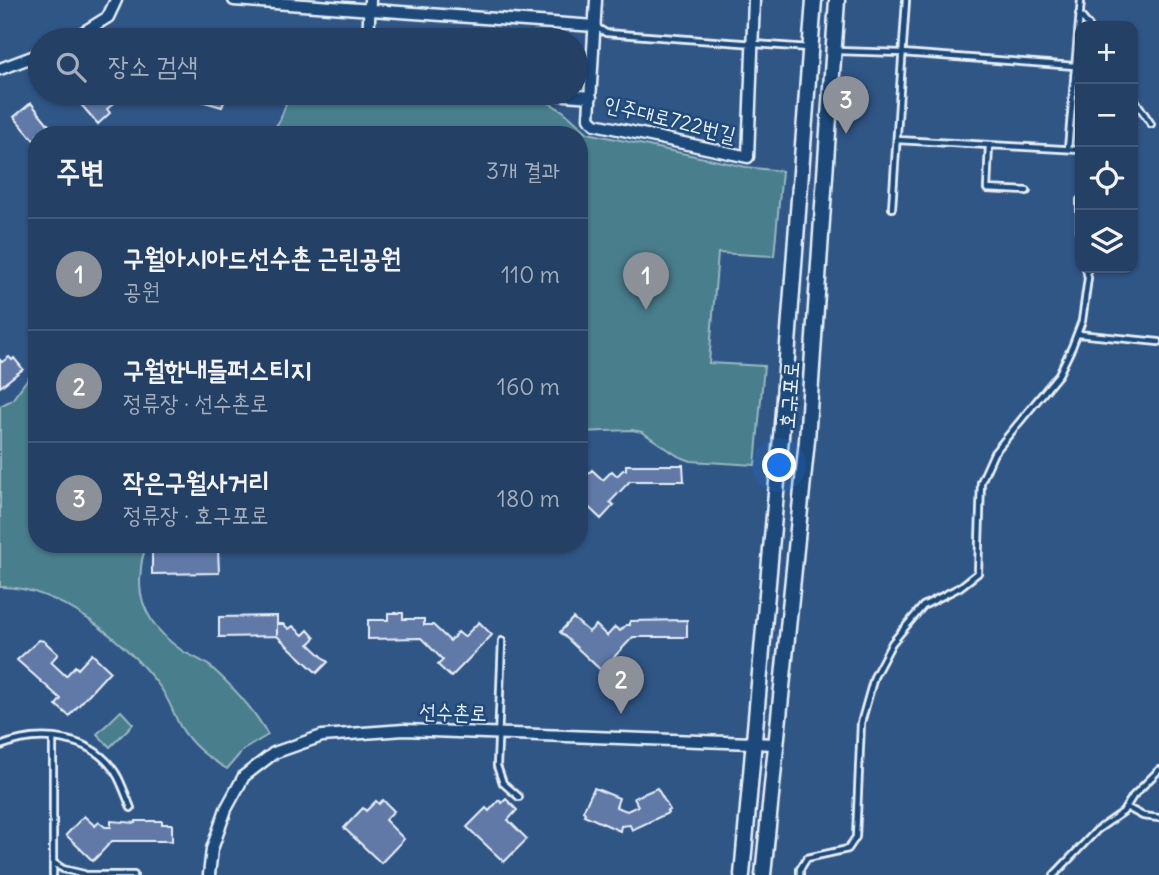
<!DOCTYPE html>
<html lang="ko">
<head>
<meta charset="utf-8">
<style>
	:root { --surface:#244064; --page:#2c476a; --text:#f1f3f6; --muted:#a3afbf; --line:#415978; --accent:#8c9099 }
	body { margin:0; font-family:Delius,"Poor Story",sans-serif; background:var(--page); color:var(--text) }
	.controls { position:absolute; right:21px; top:21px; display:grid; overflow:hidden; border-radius:14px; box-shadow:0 2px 5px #0004 }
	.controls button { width:63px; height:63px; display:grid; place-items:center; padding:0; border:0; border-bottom:2px solid var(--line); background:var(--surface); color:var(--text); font:35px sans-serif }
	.you { position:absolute; left:780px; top:466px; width:24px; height:24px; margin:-18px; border:5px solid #fff; border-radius:50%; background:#1a73e8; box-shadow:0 0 0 10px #1a73e833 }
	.badge { display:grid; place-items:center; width:46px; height:46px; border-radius:50%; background:var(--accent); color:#fff; font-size:23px; font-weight:700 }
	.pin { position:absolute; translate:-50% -58px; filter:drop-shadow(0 2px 4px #0008) }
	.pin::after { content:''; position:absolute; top:37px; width:24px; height:21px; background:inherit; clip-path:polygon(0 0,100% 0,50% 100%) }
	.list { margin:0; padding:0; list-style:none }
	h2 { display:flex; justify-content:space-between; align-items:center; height:91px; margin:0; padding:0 28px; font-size:30px }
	h2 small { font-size:23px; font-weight:400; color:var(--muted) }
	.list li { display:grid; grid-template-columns:46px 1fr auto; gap:21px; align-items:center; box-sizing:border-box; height:112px; padding:0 28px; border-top:2px solid var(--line) }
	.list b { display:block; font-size:26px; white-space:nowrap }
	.list p { margin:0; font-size:23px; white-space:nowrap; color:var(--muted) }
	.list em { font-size:23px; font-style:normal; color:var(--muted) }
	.icon { flex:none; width:38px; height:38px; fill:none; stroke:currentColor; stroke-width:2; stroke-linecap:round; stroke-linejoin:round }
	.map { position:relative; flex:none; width:1159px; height:875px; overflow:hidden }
	.search { position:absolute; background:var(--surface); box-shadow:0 2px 5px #0004; left:28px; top:28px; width:560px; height:77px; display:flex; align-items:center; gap:18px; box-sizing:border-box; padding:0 24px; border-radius:38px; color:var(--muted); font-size:26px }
	.panel { position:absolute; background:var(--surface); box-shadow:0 2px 5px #0004; left:28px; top:126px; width:560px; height:427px; border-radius:28px }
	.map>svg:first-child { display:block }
	.green { fill:#497e8c; stroke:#98b8c2; stroke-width:2 }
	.building { fill:#6179a6; stroke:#e8f1f8; stroke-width:2 }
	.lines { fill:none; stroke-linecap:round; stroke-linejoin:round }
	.lane-casing { stroke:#e8f1f8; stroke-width:10 }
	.street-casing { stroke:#e8f1f8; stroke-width:15 }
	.secondary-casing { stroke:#e8f1f8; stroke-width:19 }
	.lane { stroke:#1f4a7a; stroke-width:4.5 }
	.street { stroke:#1f4a7a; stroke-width:10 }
	.secondary { stroke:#1f4a7a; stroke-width:14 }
	.labels { text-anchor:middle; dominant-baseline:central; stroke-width:5; stroke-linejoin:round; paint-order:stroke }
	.street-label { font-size:21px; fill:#e8f1f8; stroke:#1f4a7a }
</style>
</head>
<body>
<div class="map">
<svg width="1159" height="875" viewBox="0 0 1159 875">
	<rect width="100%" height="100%" fill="#305686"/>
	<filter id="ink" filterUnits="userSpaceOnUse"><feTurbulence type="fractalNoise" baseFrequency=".0143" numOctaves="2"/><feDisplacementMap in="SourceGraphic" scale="14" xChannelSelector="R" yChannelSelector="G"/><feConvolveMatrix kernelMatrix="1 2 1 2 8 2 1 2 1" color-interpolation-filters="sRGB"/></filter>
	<g filter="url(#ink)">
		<path class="green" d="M290,93H447L547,102L563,111L588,133L746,167L782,171L774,256L718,253L709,363L764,366L755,465L691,461L678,456L642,432L632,430L579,432V135H270L280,120Z
			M37,366V544H148C141,555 141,568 140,581C139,611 160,636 184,652C193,657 204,661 212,668C234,688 254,709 268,735L243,750L227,769C207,757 192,746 180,726C173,713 169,699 160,687C127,643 59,586 0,587V406L12,400Z
			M121,711L133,724L110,747L97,734Z"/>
		<path class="building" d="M268,30H286V40H249L261,34L262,37L268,35Z
			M71,93H124L125,94L107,109L110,113L98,124Z
			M204,93H228L222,107L201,101Z
			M31,103L57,135H37V144L14,117Z
			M9,357L12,360L14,358L23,369L0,387V360L2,362Z
			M626,465H683L684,481H630L610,502L614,505L601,519L579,498V472L585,477L592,470L603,480L612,471L617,476L623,470H626Z
			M160,544H210V548H218L219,573L152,574V548H160Z
			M388,613H403V619H424V625H433L450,641L458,632L464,637L479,622L492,635L451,677L438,665L443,660L421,638L368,639V620H388Z
			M277,616V636L219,637V617Z
			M573,618L589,632L596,625L607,636L615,627L620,631L626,625H630V621L687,620V637H633L614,657L618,661L605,674L560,632Z
			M277,624H283L289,629L293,626L303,635L308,630L315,638L309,644L328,662L317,673L277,636Z
			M39,640L44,641L58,654L51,662L66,676L75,666L78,669L92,654L110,671L69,716L56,705L61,699L17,660Z
			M594,788L619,798L616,807L627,811L638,806L634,798L657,788L670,810L667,811L668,813L632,830L630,825L621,826L620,831L584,815L585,813L583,811Z
			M506,799L517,810L508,820L527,839L504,862L467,827L486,808L489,811L499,800L502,803Z
			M383,800L394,811L385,820L404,839L381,863L344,828L363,808L366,811L376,801L379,804Z
			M84,816L95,826L99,822L105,827H111V821L136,823V821H162V824H172V841H112L93,861L66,835Z"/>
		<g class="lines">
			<defs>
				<path id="lane" d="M1079,14L1089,26
					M596,27L606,33L809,48
					M837,51L902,53L1075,66
					M1133,97L1151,124
					M897,140L1080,150
					M989,145L987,189L1027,191
					M1068,149L1081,0
					M1080,200V234
					M892,208L906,0
					M1078,334L1159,342
					M502,641L497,766L503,783L519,797
					M0,746C40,730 95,735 118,777C123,787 127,798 131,808
					M1126,807L1143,816L1159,818
					M54,863L63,869L84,874
					M53,875V738
					M84,875H134
					M800,875V869L807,858L848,849L856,837L861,723L874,677L892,643L923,606L960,587L978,573L981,482L994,453L1059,374L1072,347L1082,321L1088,278L1086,268
					M1054,875L1097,830L1123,812L1133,796L1159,770"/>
				<path id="street" d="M234,0L595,26
					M596,0L589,118L595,124L748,157L754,0
					M71,40L108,17L116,0
					M368,40L370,0
					M0,69L40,54
					M539,93L591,97
					M209,875L212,849L226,809L244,776L274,753L322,736L404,730L777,744"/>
				<path id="secondary" d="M742,875L781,437L814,0
					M763,875L807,440L837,0"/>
			</defs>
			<use href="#lane" class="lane-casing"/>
			<use href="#street" class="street-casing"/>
			<use href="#secondary" class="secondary-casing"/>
			<use href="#lane" class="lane"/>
			<use href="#street" class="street"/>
			<use href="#secondary" class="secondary"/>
		</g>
	</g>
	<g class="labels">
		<g class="street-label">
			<text transform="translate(670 119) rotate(14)">인주대로722번길</text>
			<text transform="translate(789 395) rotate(-86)">호구포로</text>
			<text transform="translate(453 712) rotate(2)">선수촌로</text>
		</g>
	</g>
</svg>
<div class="controls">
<button>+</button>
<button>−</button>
<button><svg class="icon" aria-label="locate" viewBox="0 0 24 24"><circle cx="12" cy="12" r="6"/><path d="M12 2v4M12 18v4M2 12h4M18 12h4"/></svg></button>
<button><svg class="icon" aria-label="layers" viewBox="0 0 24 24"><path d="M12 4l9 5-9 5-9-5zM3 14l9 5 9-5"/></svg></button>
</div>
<div class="you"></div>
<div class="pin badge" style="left:646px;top:310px">1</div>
<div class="pin badge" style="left:621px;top:714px">2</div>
<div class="pin badge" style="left:846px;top:134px">3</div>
<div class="search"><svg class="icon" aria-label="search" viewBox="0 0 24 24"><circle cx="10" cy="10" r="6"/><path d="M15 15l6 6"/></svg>장소 검색</div>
<section class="panel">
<h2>주변<small>3개 결과</small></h2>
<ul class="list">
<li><span class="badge">1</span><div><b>구월아시아드선수촌 근린공원</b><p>공원</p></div><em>110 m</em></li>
<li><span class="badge">2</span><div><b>구월한내들퍼스티지</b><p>정류장 · 선수촌로</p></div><em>160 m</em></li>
<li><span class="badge">3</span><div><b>작은구월사거리</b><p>정류장 · 호구포로</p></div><em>180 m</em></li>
</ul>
</section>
</div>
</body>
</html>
